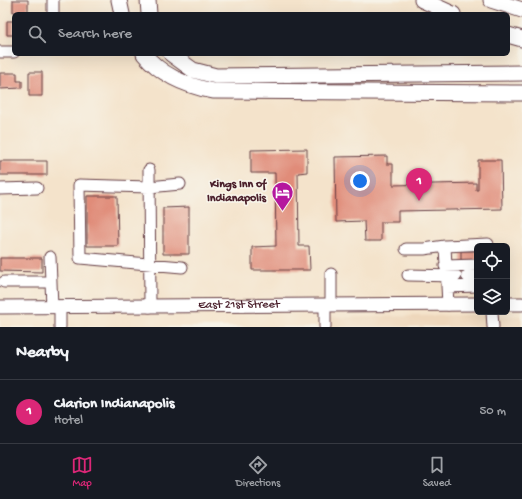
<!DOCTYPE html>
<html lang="en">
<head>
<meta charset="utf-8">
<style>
	:root { --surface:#171b24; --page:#242831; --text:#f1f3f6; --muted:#9ea1a6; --line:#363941; --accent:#db2777 }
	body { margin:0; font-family:"Gochi Hand",sans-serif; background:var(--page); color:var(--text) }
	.controls { position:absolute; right:12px; bottom:12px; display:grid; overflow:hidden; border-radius:6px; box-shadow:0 4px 16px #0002 }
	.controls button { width:36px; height:36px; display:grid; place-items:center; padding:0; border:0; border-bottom:1px solid var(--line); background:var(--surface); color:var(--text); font:20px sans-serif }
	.you { position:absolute; left:360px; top:181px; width:14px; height:14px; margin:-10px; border:3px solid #fff; border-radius:50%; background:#1a73e8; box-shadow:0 0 0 6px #1a73e833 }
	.badge { display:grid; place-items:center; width:26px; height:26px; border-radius:50%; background:var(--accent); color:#fff; font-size:13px; font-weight:700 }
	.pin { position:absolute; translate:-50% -33px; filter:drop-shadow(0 1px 2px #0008) }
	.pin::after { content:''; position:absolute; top:21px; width:14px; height:12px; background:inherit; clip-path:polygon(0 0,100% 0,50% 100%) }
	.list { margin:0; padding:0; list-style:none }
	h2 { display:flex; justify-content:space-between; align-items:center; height:52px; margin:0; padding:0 16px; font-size:17px }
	h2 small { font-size:13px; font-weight:400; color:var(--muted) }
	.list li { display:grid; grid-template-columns:26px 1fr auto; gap:12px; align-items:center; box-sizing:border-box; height:64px; padding:0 16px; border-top:1px solid var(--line) }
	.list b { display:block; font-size:15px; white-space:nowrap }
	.list p { margin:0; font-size:13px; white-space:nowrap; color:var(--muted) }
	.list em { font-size:13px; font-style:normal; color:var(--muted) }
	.icon { flex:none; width:22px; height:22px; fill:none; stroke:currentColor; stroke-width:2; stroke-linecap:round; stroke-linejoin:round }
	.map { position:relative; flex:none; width:522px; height:327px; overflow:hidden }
	.search { position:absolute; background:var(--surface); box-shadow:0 4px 16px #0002; left:12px; right:12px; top:12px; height:44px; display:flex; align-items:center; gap:10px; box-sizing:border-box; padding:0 14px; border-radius:6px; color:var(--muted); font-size:15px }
	.sheet { height:116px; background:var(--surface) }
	nav { display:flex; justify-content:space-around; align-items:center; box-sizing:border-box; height:56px; border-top:1px solid var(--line); background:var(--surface); font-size:11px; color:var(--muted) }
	nav a { display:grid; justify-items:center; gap:2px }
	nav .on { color:var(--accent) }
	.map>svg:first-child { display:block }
	.built { fill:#eed7bb }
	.building { fill:#e08c79 }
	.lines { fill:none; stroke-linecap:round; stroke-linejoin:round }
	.minor-casing { stroke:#643c43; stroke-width:13 }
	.major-casing { stroke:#643c43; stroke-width:15 }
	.highway-casing { stroke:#643c43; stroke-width:17 }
	.minor { stroke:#fff; stroke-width:11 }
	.major { stroke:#fff; stroke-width:13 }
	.highway { stroke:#fff; stroke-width:15 }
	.labels { text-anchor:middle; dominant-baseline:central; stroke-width:3.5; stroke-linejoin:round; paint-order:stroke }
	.poi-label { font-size:12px; font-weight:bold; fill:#4a1f2b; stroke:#f7f3e8; text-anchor:end }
	.street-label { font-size:12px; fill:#4a1f2b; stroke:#f7f3e8 }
</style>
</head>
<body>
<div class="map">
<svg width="522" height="327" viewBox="0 0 522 327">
	<rect width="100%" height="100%" fill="#f7f3e8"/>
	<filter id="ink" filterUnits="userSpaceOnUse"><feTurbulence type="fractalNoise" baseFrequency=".025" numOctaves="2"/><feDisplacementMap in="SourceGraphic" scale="8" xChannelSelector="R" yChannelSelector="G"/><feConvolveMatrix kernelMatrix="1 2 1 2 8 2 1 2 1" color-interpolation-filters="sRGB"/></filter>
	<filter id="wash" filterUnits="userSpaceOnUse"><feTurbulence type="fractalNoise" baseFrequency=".012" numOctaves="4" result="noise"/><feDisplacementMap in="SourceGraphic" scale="16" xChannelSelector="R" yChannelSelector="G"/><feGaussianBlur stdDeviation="0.9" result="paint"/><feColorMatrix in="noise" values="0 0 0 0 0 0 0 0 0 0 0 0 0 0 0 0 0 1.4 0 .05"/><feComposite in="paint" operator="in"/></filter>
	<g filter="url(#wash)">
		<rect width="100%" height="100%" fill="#f4e3cb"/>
		<path class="built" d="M467,315L522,316V327H320V318Z"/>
		<g id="blocks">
			<path class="building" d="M13,0H28V12H13Z
				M7,21H14V35H7Z
				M29,72H42V96H29Z
				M0,73H17V81H22V88L0,89Z
				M307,149V172L298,173L299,246H309L310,270H252V247L276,246L275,173H251V150Z
				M387,156V164H393V185L476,183V190H478V160H501L502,209L398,211V222H381V241H365L364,221L336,222L335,157Z
				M0,161H47V175H0Z
				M87,196H117L118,246H87Z
				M189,207V254H163V208Z
				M461,251H477V263H461Z
				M0,258H42V272L0,271Z"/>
		</g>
	</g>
	<g filter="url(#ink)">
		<use href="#blocks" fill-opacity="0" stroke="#643c43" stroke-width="1"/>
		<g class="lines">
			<defs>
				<path id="minor" d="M53,0V14
					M0,52H14
					M149,170L150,307
					M180,184L149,187L79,185L80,258L182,267
					M0,189L37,188
					M406,249H424L445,246
					M50,257L52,307
					M445,266L477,265
					M331,274V305
					M408,275L456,276
					M467,276H477
					M4,282H51
					M447,287L477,286
					M325,305V327
					M448,305L445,246L488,244V246
					M60,307V327
					M492,312L493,327"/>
				<g id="major">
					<path d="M507,304H522"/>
					<path id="s1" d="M0,307L477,304"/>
				</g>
				<path id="highway" d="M119,0L122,14
					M148,0L149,14
					M422,0L453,14
					M491,0L522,10
					M508,35L522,39
					M144,54C161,75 187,86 213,91L522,93
					M171,54L193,70L216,76L522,73"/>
			</defs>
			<use href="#minor" class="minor-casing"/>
			<use href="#major" class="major-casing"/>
			<use href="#highway" class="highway-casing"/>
			<use href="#minor" class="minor"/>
			<use href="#major" class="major"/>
			<use href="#highway" class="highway"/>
		</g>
	</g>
	<defs>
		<symbol id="hotel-pin" viewBox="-11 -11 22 30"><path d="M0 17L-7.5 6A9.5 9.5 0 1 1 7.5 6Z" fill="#b5179e" stroke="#f7f3e8"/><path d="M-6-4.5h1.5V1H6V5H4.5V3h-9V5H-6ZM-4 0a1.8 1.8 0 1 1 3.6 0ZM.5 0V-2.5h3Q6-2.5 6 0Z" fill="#fff"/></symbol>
	</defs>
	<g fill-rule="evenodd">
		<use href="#hotel-pin" x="270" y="180" width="25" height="34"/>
	</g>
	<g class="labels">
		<g class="poi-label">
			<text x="266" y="185">Kings Inn of<tspan x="266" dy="14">Indianapolis</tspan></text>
		</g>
		<g class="street-label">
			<text stroke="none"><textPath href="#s1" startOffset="239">East 21st Street</textPath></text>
		</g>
	</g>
</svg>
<div class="controls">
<button><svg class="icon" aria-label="locate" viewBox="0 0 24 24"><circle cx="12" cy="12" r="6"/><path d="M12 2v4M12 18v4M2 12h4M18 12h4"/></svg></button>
<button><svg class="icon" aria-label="layers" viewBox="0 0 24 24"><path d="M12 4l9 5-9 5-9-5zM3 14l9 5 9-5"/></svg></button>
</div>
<div class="you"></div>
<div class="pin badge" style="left:419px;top:201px">1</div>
<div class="search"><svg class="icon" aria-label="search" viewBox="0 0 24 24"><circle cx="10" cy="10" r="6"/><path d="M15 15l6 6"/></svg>Search here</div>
</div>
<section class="sheet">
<h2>Nearby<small></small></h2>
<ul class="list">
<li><span class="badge">1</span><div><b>Clarion Indianapolis</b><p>Hotel</p></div><em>50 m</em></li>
</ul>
</section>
<nav>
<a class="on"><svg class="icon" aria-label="map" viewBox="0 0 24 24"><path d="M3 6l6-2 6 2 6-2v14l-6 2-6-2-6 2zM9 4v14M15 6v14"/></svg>Map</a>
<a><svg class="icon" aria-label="directions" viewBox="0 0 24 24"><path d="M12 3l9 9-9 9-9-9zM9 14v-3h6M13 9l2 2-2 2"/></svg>Directions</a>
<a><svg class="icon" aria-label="saved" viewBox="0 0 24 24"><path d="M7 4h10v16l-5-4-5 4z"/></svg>Saved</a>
</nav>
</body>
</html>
